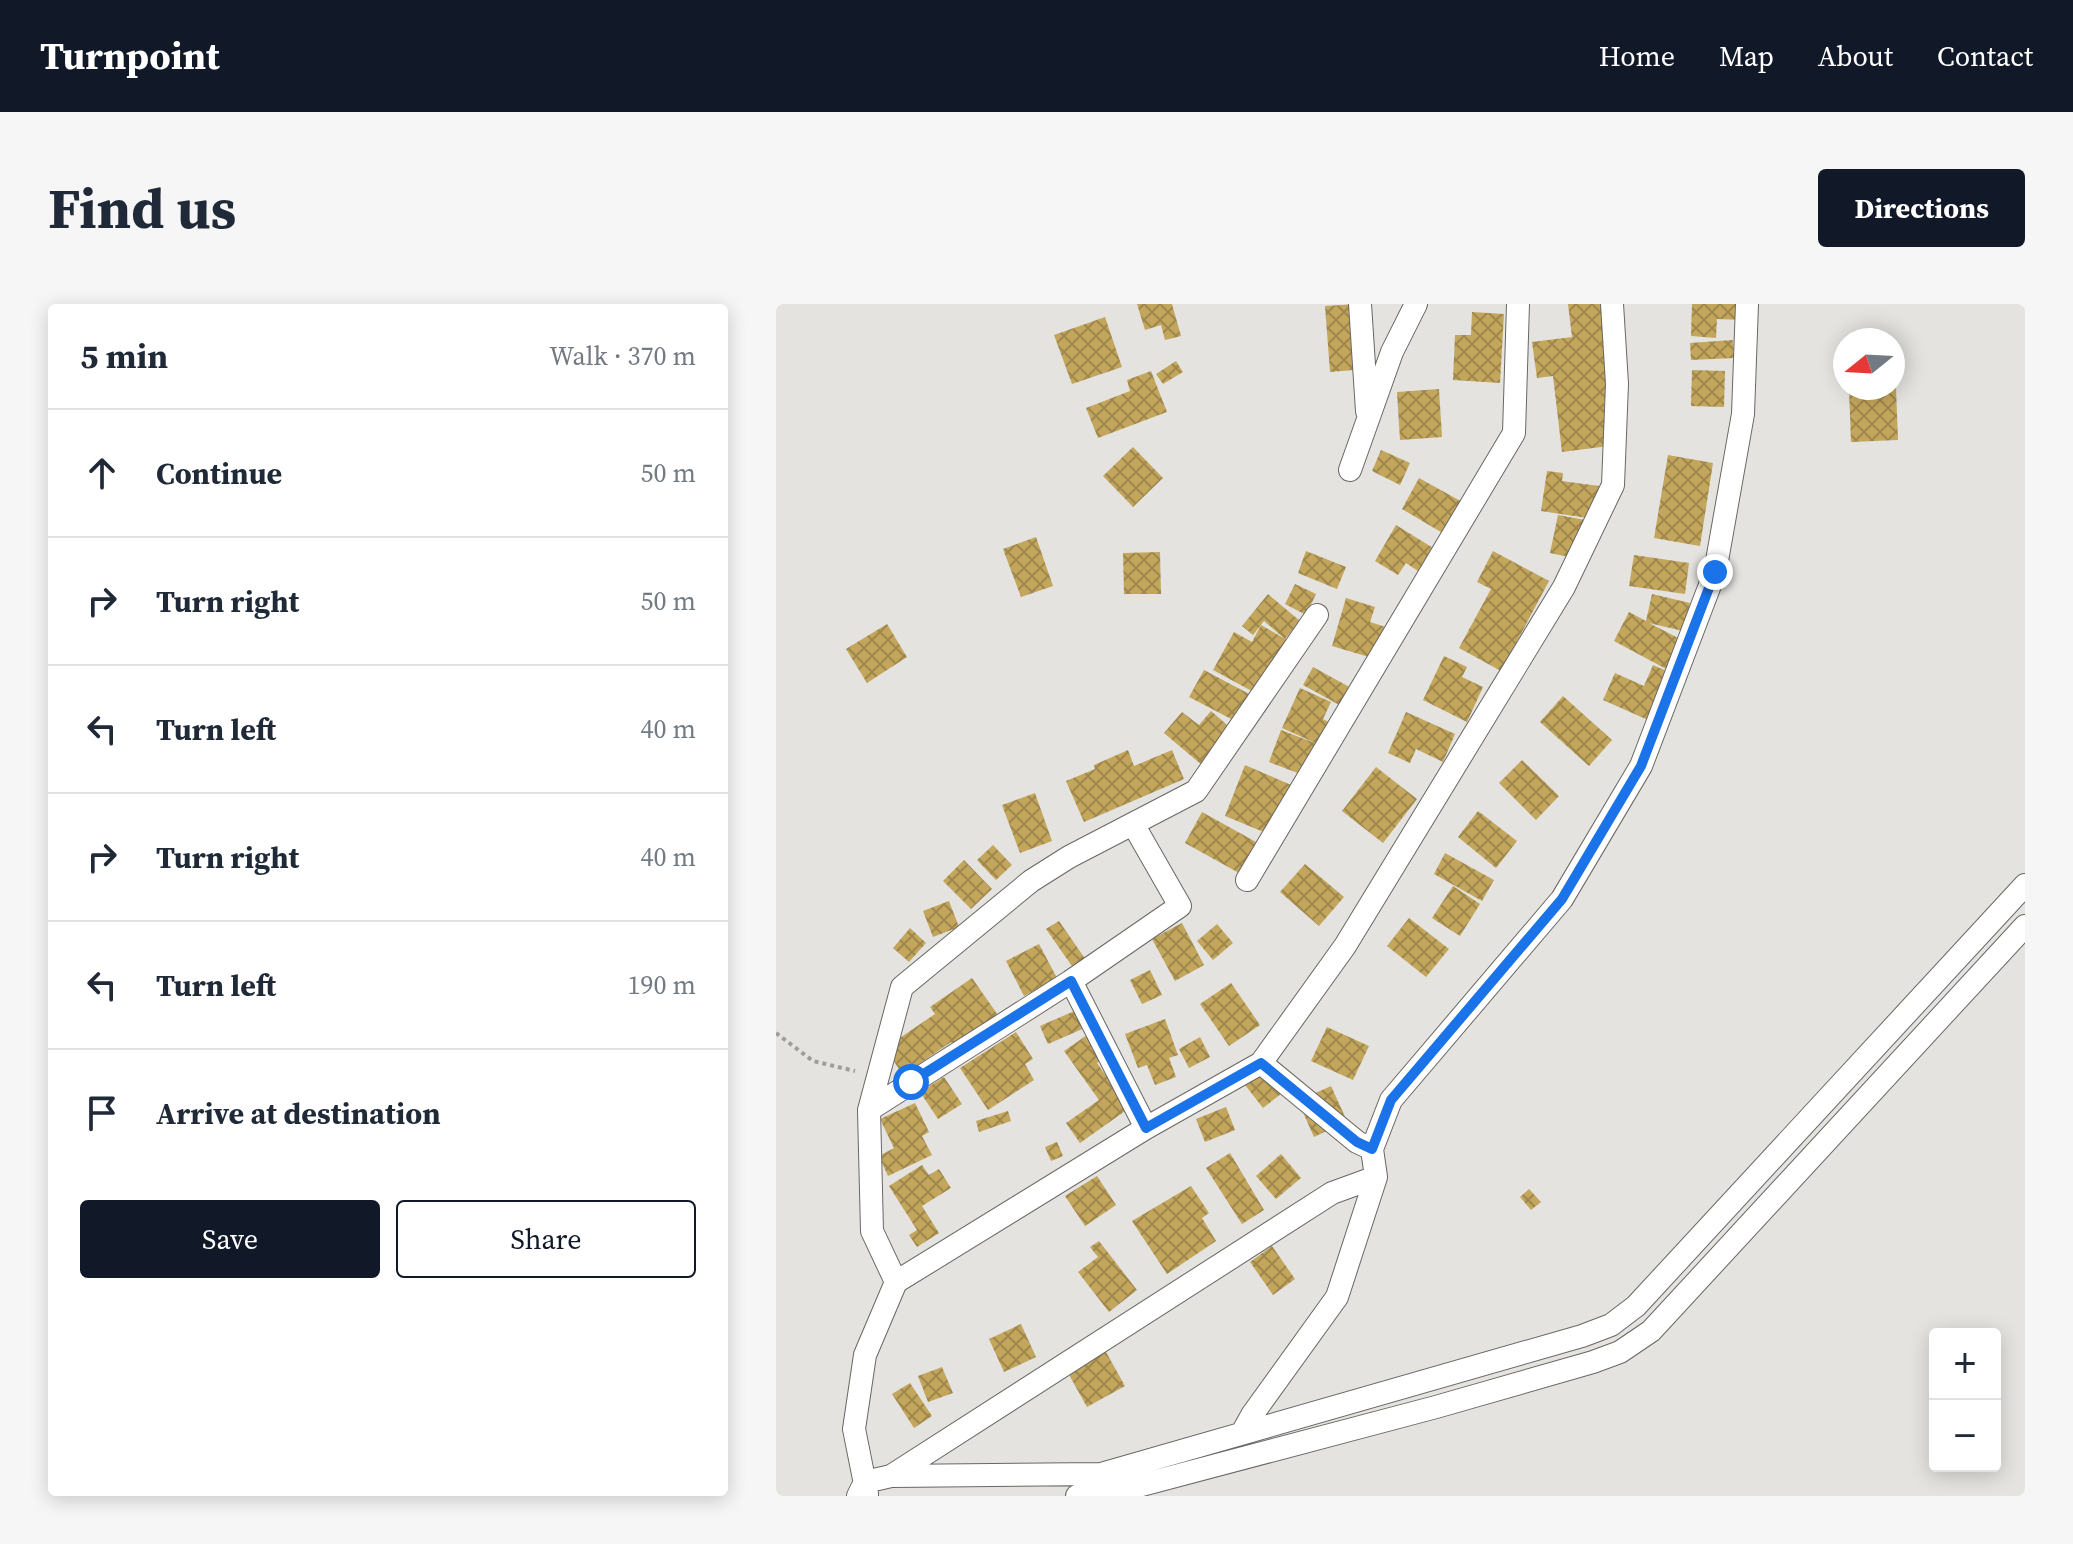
<!DOCTYPE html>
<html lang="en">
<head>
<meta charset="utf-8">
<style>
	:root { --surface:#fff; --page:#f6f6f7; --text:#1f2937; --muted:#747a83; --line:#e0e1e3; --accent:#111827 }
	body { margin:0; font-family:"Source Serif 4",serif; background:var(--page); color:var(--text) }
	.controls { position:absolute; right:24px; bottom:24px; display:grid; overflow:hidden; border-radius:8px; box-shadow:0 4px 20px #0003 }
	.controls button { width:72px; height:72px; display:grid; place-items:center; padding:0; border:0; border-bottom:2px solid var(--line); background:var(--surface); color:var(--text); font:40px sans-serif }
	.compass { position:absolute; left:1057px; top:24px; width:72px; height:72px; border-radius:50%; background:var(--surface); box-shadow:0 4px 20px #0003; rotate:252deg }
	.stop { position:absolute; width:24px; height:24px; margin:-18px; border:6px solid #1a73e8; border-radius:50%; background:#fff }
	.stop.end { background:#1a73e8; border-color:#fff; box-shadow:0 2px 8px #0008 }
	.list { margin:0; padding:0; list-style:none }
	h2 { display:flex; justify-content:space-between; align-items:center; height:104px; margin:0; padding:0 32px; font-size:34px }
	h2 small { font-size:26px; font-weight:400; color:var(--muted) }
	.list li { display:grid; grid-template-columns:52px 1fr auto; gap:24px; align-items:center; box-sizing:border-box; height:128px; padding:0 32px; border-top:2px solid var(--line) }
	.list b { display:block; font-size:30px; white-space:nowrap }
	.list em { font-size:26px; font-style:normal; color:var(--muted) }
	.actions { display:flex; gap:16px; padding:24px 32px }
	.actions a { flex:1; padding:18px 0; border:2px solid var(--accent); border-radius:8px; text-align:center; font-size:28px; color:var(--accent) }
	.actions .main { background:var(--accent); color:#fff }
	.icon { flex:none; width:44px; height:44px; fill:none; stroke:currentColor; stroke-width:2; stroke-linecap:round; stroke-linejoin:round }
	.map { position:relative; flex:none; width:1249px; height:1192px; overflow:hidden; border-radius:8px }
	header { display:flex; align-items:center; gap:48px; box-sizing:border-box; height:112px; padding:0 40px; background:var(--accent); color:#fff }
	header strong { font-size:38px }
	nav { display:flex; gap:44px; margin-inline-start:auto; font-size:28px }
	.intro { display:flex; align-items:center; justify-content:space-between; box-sizing:border-box; height:192px; padding:0 48px }
	h1 { margin:0; font-size:56px }
	.button { padding:20px 36px; border-radius:8px; background:var(--accent); color:#fff; font-size:28px; font-weight:700 }
	main { display:flex; gap:48px; padding:0 48px }
	aside { flex:1; background:var(--surface); border-radius:8px; box-shadow:0 4px 20px #0003 }
	.map>svg:first-child { display:block }
	.building { fill:url(#building-cross-hatch) }
	.lines { fill:none; stroke-linecap:round; stroke-linejoin:round }
	.street-casing { stroke:#686764; stroke-width:24 }
	.path { stroke:#9e9d9b; stroke-width:4; stroke-dasharray:4 4; stroke-linecap:butt }
	.street { stroke:#fff; stroke-width:22 }
	.route { stroke:#1a73e8; stroke-width:10 }
</style>
</head>
<body>
<header>
<strong>Turnpoint</strong>
<nav><a>Home</a><a>Map</a><a>About</a><a>Contact</a></nav>
</header>
<div class="intro"><h1>Find us</h1><a class="button">Directions</a></div>
<main>
<aside>
<h2>5 min<small>Walk · 370 m</small></h2>
<ul class="list">
<li><svg class="icon" aria-label="ahead" viewBox="0 0 24 24"><path d="M12 20V5M6 11l6-6 6 6"/></svg><div><b>Continue</b></div><em>50 m</em></li>
<li><svg class="icon" aria-label="right" viewBox="0 0 24 24"><path d="M7 20v-9h11M14 6l5 5-5 5"/></svg><div><b>Turn right</b></div><em>50 m</em></li>
<li><svg class="icon" aria-label="left" viewBox="0 0 24 24"><path d="M17 20v-9H6M10 6l-5 5 5 5"/></svg><div><b>Turn left</b></div><em>40 m</em></li>
<li><svg class="icon" aria-label="right" viewBox="0 0 24 24"><path d="M7 20v-9h11M14 6l5 5-5 5"/></svg><div><b>Turn right</b></div><em>40 m</em></li>
<li><svg class="icon" aria-label="left" viewBox="0 0 24 24"><path d="M17 20v-9H6M10 6l-5 5 5 5"/></svg><div><b>Turn left</b></div><em>190 m</em></li>
<li><svg class="icon" aria-label="arrive" viewBox="0 0 24 24"><path d="M6 21V4h12l-3 4 3 4H6"/></svg><div><b>Arrive at destination</b></div></li>
</ul>
<div class="actions"><a class="main">Save</a><a>Share</a></div>
</aside>
<div class="map">
<svg width="1249" height="1192" viewBox="0 0 1249 1192">
	<defs>
		<pattern id="building-cross-hatch" width="8" height="8" patternUnits="userSpaceOnUse" patternTransform="scale(2)"><rect width="8" height="8" fill="#c3a65c"/><path d="M0 0l8 8M0 8l8-8" fill="none" stroke="#9f874c"/></pattern>
	</defs>
	<rect width="100%" height="100%" fill="#e4e3e0"/>
	<path class="building" d="M361,0H396L405,32L389,36L385,21L369,26Z
		M583,0L589,65L554,68L549,2Z
		M792,0H827L838,96L828,97L833,142L786,148L777,72L761,74L756,38L796,33Z
		M916,0H965V16L941,15L940,34L915,32Z
		M696,8L728,10L724,79L677,76L679,31H695Z
		M329,13L346,63L296,80L278,31Z
		M957,36L958,54L915,56L914,39Z
		M400,57L407,68L387,80L380,70Z
		M916,66L949,67L948,103L915,102Z
		M375,67L391,108L322,134L310,104L354,87L351,76Z
		M1120,84L1122,136L1075,138L1073,86Z
		M663,85L666,133L624,136L621,88Z
		M357,143L387,174L357,203L327,172Z
		M605,146L634,159L624,181L596,167Z
		M892,151L937,159L924,242L878,234Z
		M771,167L787,169L786,177L823,182L818,215L765,207Z
		M643,174L688,199L670,231L626,205Z
		M782,211L815,217L808,256L774,249Z
		M620,221L662,247L648,271L630,259L622,271L599,257Z
		M260,233L277,282L245,293L227,245Z
		M530,247L570,263L561,285L522,269Z
		M717,247L773,277L725,367L683,344L715,285L701,278Z
		M384,248L385,290H348L347,249Z
		M858,251L913,259L909,290L853,282Z
		M519,280L540,290L530,311L509,300Z
		M492,290L524,317L509,335L488,317L477,331L466,322Z
		M876,290L914,299L907,327L873,319L908,337L892,366L838,337L853,308L870,317Z
		M570,294L599,303L594,318L613,324L603,356L556,342Z
		M111,320L131,353L91,379L70,345Z
		M485,321L513,337L483,391L437,366L458,328L476,338Z
		M668,352L691,363L686,373L707,383L691,418L647,396Z
		M877,361L893,368L872,416L827,396L839,369L868,382Z
		M537,363L577,385L567,403L527,381Z
		M428,366L475,391L461,418L413,393Z
		M524,384L555,398L547,415L554,419L544,441L506,424Z
		M787,392L836,436L813,462L764,418Z
		M435,407L457,426L427,462L388,429L406,408L423,421Z
		M630,408L679,430L667,458L640,445L634,459L612,449Z
		M505,426L539,439L527,471L493,458Z
		M352,446L358,462L396,446L408,475L308,518L290,477L319,465L318,461Z
		M746,456L783,492L760,516L723,479Z
		M469,461L515,481L495,531L449,512Z
		M600,463L641,495L607,539L566,507Z
		M259,489L276,537L244,549L226,501Z
		M702,507L741,537L720,564L682,533Z
		M426,508L480,538L463,569L409,539Z
		M217,541L236,561L220,576L201,556Z
		M669,549L718,576L706,597L658,570Z
		M188,556L216,585L195,605L167,577Z
		M529,560L568,593L543,622L504,588Z
		M677,582L704,600L684,632L656,614Z
		M173,597L183,623L157,633L147,607Z
		M633,614L673,645L650,673L611,642Z
		M283,617L310,656L298,665L270,625Z
		M406,619L428,661L399,677L376,635Z
		M441,620L457,639L437,656L421,637Z
		M134,624L150,639L133,658L117,644Z
		M263,640L281,674L248,692L230,657Z
		M374,666L386,691L366,700L354,676Z
		M196,674L224,714L179,744L175,738L127,771L109,744L159,710L154,703Z
		M455,679L484,721L453,742L424,700Z
		M303,705L311,723L272,740L264,722Z
		M389,715L402,751L393,754L400,773L379,781L371,761L362,764L349,730Z
		M551,723L593,742L577,776L535,757Z
		M240,728L257,755L249,760L258,776L212,806L184,764Z
		M314,729L330,752L321,759L333,776L339,771L359,800L304,839L290,819L323,796L288,747Z
		M424,733L434,753L413,764L403,745Z
		M497,770L510,786L487,804L462,772Z
		M168,773L186,800L162,815L144,788Z
		M555,782L571,817L538,833L522,797Z
		M139,799L153,828L146,832L156,851L112,872L103,852L118,844L104,815Z
		M450,803L459,826L429,838L420,815Z
		M232,807L235,817L203,828L200,817Z
		M281,838L287,852L275,857L269,843Z
		M454,849L488,906L466,920L430,864Z
		M505,850L525,874L500,895L480,872Z
		M146,861L153,871L163,865L175,884L146,902L163,929L141,943L133,931L141,926L113,882Z
		M321,872L340,901L309,922L289,892Z
		M415,882L433,909L426,914L440,937L391,970L356,917Z
		M753,885L765,898L755,906L744,893Z
		M323,937L361,986L333,1008L302,968L322,953L314,943Z
		M496,942L519,975L497,991L474,958Z
		M245,1020L260,1053L228,1068L213,1035Z
		M325,1039L349,1082L311,1103L287,1060Z
		M166,1063L177,1089L152,1098L142,1072Z
		M134,1079L156,1112L138,1124L116,1090Z"/>
	<g class="lines">
		<defs>
			<path id="street" d="M584,0L591,107
				M574,166L616,48L640,0
				M471,576L738,129L742,0
				M295,677L404,602L357,520
				M485,759L569,642L788,283L837,181L841,80L836,0
				M93,806L126,683L255,577L293,553L420,487L541,311
				M120,978L96,927L93,806L295,677L370,824
				M466,1129L476,1111L561,993L600,873L596,845L615,796L786,595L865,462L939,268L967,110L971,0
				M115,1172L556,889L600,873
				M91,1190L78,1125L89,1051L120,978L370,824L485,759L581,838L596,845
				M82,1192L89,1178L115,1172L325,1170L806,1032L835,1021L860,1002L1249,581
				M301,1192L328,1191L660,1103L817,1058L844,1048L875,1027L1249,622"/>
		</defs>
		<use href="#street" class="street-casing"/>
		<path class="path" d="M0,729L37,757L79,767"/>
		<use href="#street" class="street"/>
	</g>
	<g class="lines">
		<path class="route" d="M135,778L295,677L370,824L485,759L581,838L596,845L615,796L786,595L865,462L939,268"/>
	</g>
</svg>
<div class="controls">
<button>+</button>
<button>−</button>
</div>
<svg class="compass" viewBox="-18 -18 36 36"><path d="M0-13l5 13h-10z" fill="#e53935"/><path d="M0 13l5-13h-10z" fill="#747a83"/></svg>
<div class="stop" style="left:135px;top:778px"></div>
<div class="stop end" style="left:939px;top:268px"></div>
</div>
</main>
</body>
</html>
